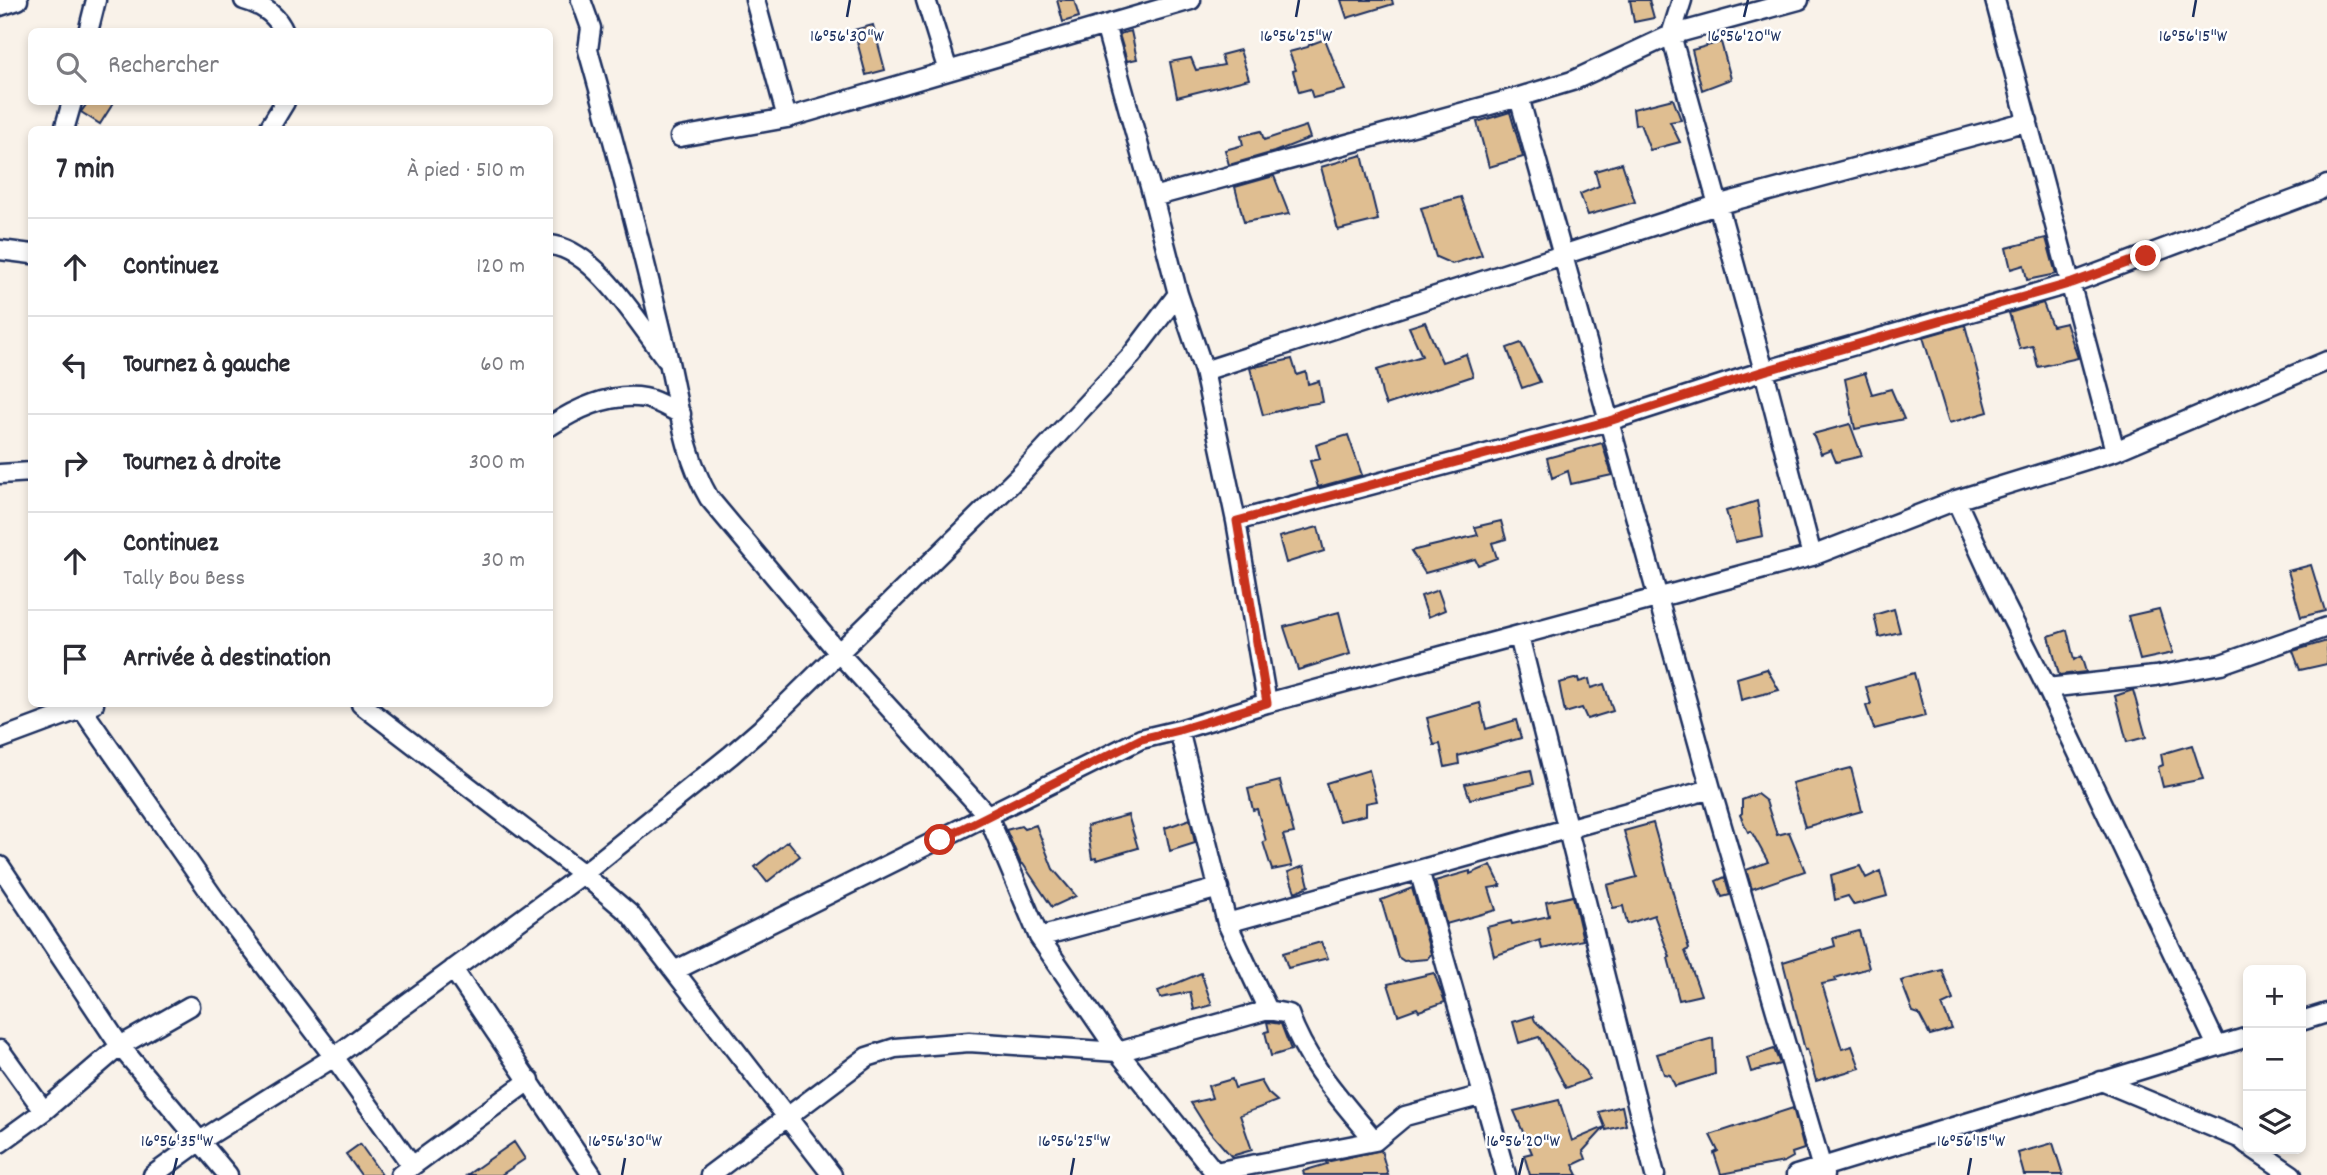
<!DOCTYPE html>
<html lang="fr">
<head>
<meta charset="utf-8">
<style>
	:root { --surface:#fff; --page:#f2f2f3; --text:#2b2b33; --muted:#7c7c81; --line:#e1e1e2 }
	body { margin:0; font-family:Dekko,sans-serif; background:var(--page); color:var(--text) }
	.controls { position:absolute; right:21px; bottom:21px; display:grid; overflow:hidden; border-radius:10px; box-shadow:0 4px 10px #0003 }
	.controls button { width:63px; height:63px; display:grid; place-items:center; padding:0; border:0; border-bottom:2px solid var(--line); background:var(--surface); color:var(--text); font:35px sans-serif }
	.stop { position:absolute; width:21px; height:21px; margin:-16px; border:5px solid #c8321e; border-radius:50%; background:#fff }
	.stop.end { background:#c8321e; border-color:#fff; box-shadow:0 2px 7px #0008 }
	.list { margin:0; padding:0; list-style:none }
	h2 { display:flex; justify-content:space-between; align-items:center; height:91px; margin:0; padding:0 28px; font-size:30px }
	h2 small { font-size:23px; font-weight:400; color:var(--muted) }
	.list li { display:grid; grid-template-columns:46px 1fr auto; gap:21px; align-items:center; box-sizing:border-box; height:98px; padding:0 28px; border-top:2px solid var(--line) }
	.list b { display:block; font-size:26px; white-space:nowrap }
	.list p { margin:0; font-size:23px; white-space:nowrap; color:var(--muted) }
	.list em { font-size:23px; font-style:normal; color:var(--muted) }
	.icon { flex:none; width:38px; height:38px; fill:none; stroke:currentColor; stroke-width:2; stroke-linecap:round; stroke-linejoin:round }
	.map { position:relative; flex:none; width:2327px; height:1175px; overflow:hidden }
	.search { position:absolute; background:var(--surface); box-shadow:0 4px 10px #0003; left:28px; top:28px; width:525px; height:77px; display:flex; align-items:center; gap:18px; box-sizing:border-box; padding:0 24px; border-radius:10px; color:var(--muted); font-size:26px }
	.panel { position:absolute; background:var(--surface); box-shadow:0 4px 10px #0003; left:28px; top:126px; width:525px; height:581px; border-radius:10px }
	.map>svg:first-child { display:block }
	.building { fill:#dfbe91; stroke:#1b2f5e; stroke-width:2 }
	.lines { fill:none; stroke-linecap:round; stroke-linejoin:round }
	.street-casing { stroke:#1b2f5e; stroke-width:23 }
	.street { stroke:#fff; stroke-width:18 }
	.route { stroke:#c8321e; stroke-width:9 }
	.ticks { fill:none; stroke:#1b2f5e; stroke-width:2.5 }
	.ticks-label { font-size:18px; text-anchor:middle; fill:#1b2f5e; stroke:#fff; stroke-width:5; stroke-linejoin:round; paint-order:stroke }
</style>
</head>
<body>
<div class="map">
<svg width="2327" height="1175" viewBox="0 0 2327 1175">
	<rect width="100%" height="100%" fill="#f9f2e9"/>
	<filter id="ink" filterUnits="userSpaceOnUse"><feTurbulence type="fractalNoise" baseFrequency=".0143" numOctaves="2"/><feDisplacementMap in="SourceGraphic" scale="14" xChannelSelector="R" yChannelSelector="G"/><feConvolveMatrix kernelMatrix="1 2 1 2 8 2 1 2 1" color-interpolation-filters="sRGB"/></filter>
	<g filter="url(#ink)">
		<path class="building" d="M1057,0H1074L1079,17L1063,22Z
			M1341,0H1392L1393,4L1347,18Z
			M1630,0H1649L1654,18L1634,22Z
			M873,25L885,70L866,75L854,30Z
			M1131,31L1137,59L1127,61L1119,34Z
			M1325,39L1345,90L1313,98L1310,89L1299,92L1293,71L1296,70L1289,52L1308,47L1309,45Z
			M1721,42L1731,79L1702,90L1692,50Z
			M1240,50L1249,79L1177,97L1170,62L1191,58L1196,70L1224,65L1221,55Z
			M1673,99L1681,120L1670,122L1680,142L1650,150L1640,124L1635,125L1633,109Z
			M88,102H114L100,124L81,112Z
			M1510,112L1523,157L1489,167L1477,122Z
			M1306,126L1310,138L1274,152L1229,165L1225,150L1243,145L1241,136L1261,131L1264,140Z
			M1362,155L1378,220L1338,230L1321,167Z
			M1622,163L1635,202L1588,215L1580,194L1599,186L1595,171Z
			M1274,176L1289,214L1244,222L1235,187Z
			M1461,197L1482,255L1452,264L1436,257L1421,208Z
			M2046,238L2056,274L2027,280L2024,265L2011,269L2006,248Z
			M2043,303L2052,326L2066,323L2078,358L2038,367L2033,346L2020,349L2009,313Z
			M1425,322L1442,362L1466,354L1473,376L1386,405L1382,394L1377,370L1422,356L1409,327Z
			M1965,325L1988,412L1949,423L1923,337Z
			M1521,343L1540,382L1522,388L1507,348Z
			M1292,359L1297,375L1306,372L1308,384L1319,381L1323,402L1293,407L1263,415L1250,368Z
			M1865,373L1872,394L1891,389L1904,419L1855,429L1845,379Z
			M1850,424L1862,456L1836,462L1831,450L1821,454L1813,434Z
			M1348,435L1362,475L1318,487L1310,461L1320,459L1316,445Z
			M1602,443L1612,475L1571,484L1568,471L1552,478L1547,458Z
			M1757,501L1763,536L1735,542L1726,511Z
			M1501,521L1506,539L1492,543L1497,558L1478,565L1475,559L1425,573L1411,551L1478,535L1475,527Z
			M1318,527L1324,551L1286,563L1279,537Z
			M2311,565L2325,611L2301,617L2288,571Z
			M1438,590L1445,610L1428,617L1421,596Z
			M1894,609L1900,632L1879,637L1874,615Z
			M2159,609L2173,653L2140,660L2128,616Z
			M1339,612L1350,654L1298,670L1284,627Z
			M2067,630L2074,660L2081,656L2086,672L2059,675L2049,636Z
			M2327,641V664L2300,670L2293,651Z
			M1767,669L1779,690L1741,700L1737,678Z
			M1914,673L1925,716L1874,729L1866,706L1871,704L1866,687Z
			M1578,678L1579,682L1589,679L1591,688L1604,684L1613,711L1587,719L1582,708L1565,713L1559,683Z
			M2133,690L2146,737L2127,742L2115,696Z
			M1480,703L1486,729L1516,720L1521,738L1458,756L1459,764L1445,767L1440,744L1434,745L1427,718Z
			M2192,745L2203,779L2163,787L2158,767L2163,765L2161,754Z
			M1851,768L1862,811L1805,827L1792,783Z
			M1369,770L1377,801L1366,803V815L1339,821L1326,783Z
			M1531,770L1534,784L1470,799L1465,784Z
			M1280,781L1294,833L1283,835L1292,866L1272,870L1263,842L1266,841L1257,809L1253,810L1248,789Z
			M1757,794L1766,801L1777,835L1789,832L1805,871L1752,889L1746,870L1768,862L1751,831L1748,832L1740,815L1742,813V800Z
			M1128,815L1138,848L1097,860L1096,858L1092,859L1087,826Z
			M1190,819L1195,843L1170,851L1165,828Z
			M1653,823L1689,949L1685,951L1701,995L1679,1000L1668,958L1670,957L1654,915L1627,924L1623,906L1613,908L1607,885L1637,877L1624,831Z
			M1036,825L1053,869L1076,896L1052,907L1023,864H1021L1006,830L1021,826L1024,829Z
			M788,841L800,856L767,882L755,867Z
			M1491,865L1501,886L1489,888L1496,910L1446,924L1435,881L1470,871V874Z
			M1304,866L1309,886L1295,892L1288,872Z
			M1860,866L1866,878L1880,871L1887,896L1854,905L1848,896L1835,900L1831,875Z
			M1725,877L1730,895L1722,897L1716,881Z
			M1412,888L1431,954L1427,959L1404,961L1398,957L1381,900Z
			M1573,896L1583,940L1542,949L1540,940L1494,956L1487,927L1511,921L1512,924L1549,916L1546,902Z
			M1859,931L1869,968L1835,978L1836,981L1822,984L1842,1049L1852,1046L1860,1068L1816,1081L1807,1049L1805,1050L1783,962L1835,946L1833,938Z
			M1321,942L1328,958L1288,968L1283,953Z
			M1942,970L1953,1000L1942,1005L1952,1029L1930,1035L1919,1014L1913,1012L1901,981Z
			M1201,973L1212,1005L1194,1010L1190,992L1160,998L1158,991Z
			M1434,973L1445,1002L1419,1011L1417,1008L1398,1015L1388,984Z
			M1533,1016L1535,1021L1586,1071L1589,1079L1566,1088L1539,1037L1519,1043L1513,1022Z
			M1267,1022L1281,1024L1291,1050L1271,1056L1265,1032L1269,1031Z
			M1713,1038L1715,1074L1675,1086L1670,1075L1664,1074L1657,1054Z
			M1774,1049L1780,1064L1751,1072L1747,1058Z
			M1232,1079L1235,1088L1261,1081L1268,1093L1277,1101L1240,1115L1252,1150L1231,1156L1208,1130L1191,1103L1212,1098L1208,1086Z
			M1559,1100L1572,1141L1605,1127L1599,1112L1622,1106L1626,1125L1606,1130L1605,1127L1583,1151L1586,1159L1573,1165L1578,1175H1530L1524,1155L1532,1153L1514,1111Z
			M1793,1108L1804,1149L1792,1153L1793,1157L1784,1162L1721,1174L1714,1153L1718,1151L1710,1135Z
			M514,1142L525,1159L501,1175H467Z
			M2053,1143L2063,1175H2024L2018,1153Z
			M360,1144L382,1175H361L346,1154Z
			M1381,1150L1388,1175H1304L1303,1171L1327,1164L1326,1162Z"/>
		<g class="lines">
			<defs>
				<path id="street" d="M244,0C262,5 277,15 284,32
					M581,0L591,28L588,50C616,148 641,246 665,345C678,396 682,452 709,498L838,652L988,816L1039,937L1118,1052L1217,1175
					M755,0L787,118
					M926,0L948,71
					M1682,0L1671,35L1764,371L1812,556
					M1799,0L1671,35L1572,81L1519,97L1711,789L1824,1175
					M1995,0L2115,451
					M0,6L18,0
					M1105,25L1153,197
					M88,32L96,0
					M64,130L72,102
					M268,130L285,102
					M680,137L787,118L1191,0
					M550,245C595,249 639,324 666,359
					M0,250L32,254
					M1178,294L1204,371L1236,521
					M1204,371L1717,205L2028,121
					M550,426C576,409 612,392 645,398C656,400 670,409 681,414
					M0,474L32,472
					M1956,500L1995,585L2047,688L2155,676L2221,664L2327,627
					M1519,636L1655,1175
					M2047,688L2217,1046
					M1267,703L1236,521L1609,421L1764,371L2072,283L2318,191L2327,185
					M361,704L583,874L630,914L832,1175
					M82,709L223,911L334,1057L412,1166
					M1179,730L1227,923L1268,1010
					M0,739L94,704
					M0,866L120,1046L228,1175
					M1419,870L1506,1175
					M1227,923L1711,789
					M1039,937L1219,888
					M453,969L592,1175
					M674,971L1141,739L1179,730L1267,703L1812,556L1956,500L2115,451L2327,361
					M2301,1021L2327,1013
					M0,1050L44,1111
					M2101,1081L2241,1139L2248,1145
					M0,1143L44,1111L120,1046L190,1006
					M2254,1149L2292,1175
					M1215,1172L1375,1141L1405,1116L1483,1095
					M153,1175L200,1141L334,1057L583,874L731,755L761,729L1021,474L1131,356L1178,294L1153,197L1519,97
					M400,1175L530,1080
					M710,1175L867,1057L895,1048L969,1042L1118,1052L1268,1010L1289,1014C1306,1063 1343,1102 1375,1141
					M1796,1175L2248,1037"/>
			</defs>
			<use href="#street" class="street-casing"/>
			<use href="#street" class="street"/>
		</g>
	</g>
	<g class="lines" filter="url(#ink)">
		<path class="route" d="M940,840L1141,739L1179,730L1267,703L1237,521L1609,421L1764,371L2072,283L2146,256"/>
	</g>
	<path class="ticks" d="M847,17L850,0M1296,17L1299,0M1744,17L1748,0M2193,17L2196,0M173,1175L177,1158M622,1175L625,1158M1071,1175L1074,1158M1519,1175L1523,1158M1968,1175L1971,1158"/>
	<g class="ticks-label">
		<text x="847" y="41">16°56'30"W</text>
		<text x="1296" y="41">16°56'25"W</text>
		<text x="1744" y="41">16°56'20"W</text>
		<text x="2193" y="41">16°56'15"W</text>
		<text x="177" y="1146">16°56'35"W</text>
		<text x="625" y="1146">16°56'30"W</text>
		<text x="1074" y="1146">16°56'25"W</text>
		<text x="1523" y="1146">16°56'20"W</text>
		<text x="1971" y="1146">16°56'15"W</text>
	</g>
</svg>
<div class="controls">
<button>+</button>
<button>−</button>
<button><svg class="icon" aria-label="layers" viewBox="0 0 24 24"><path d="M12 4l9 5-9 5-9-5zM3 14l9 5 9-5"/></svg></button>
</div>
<div class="stop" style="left:940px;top:840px"></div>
<div class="stop end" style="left:2146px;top:256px"></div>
<div class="search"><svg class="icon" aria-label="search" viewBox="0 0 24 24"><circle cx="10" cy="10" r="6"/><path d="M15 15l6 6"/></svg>Rechercher</div>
<section class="panel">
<h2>7 min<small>À pied · 510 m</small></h2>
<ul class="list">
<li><svg class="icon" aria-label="ahead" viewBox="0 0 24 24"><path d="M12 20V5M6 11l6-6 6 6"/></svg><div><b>Continuez</b></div><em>120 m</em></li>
<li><svg class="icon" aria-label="left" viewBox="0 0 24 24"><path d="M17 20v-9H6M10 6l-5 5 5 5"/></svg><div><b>Tournez à gauche</b></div><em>60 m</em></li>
<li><svg class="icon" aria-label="right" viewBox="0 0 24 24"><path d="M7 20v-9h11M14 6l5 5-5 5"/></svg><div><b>Tournez à droite</b></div><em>300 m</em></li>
<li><svg class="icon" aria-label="ahead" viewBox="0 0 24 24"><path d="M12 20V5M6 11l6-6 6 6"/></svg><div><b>Continuez</b><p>Tally Bou Bess</p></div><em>30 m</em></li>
<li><svg class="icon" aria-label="arrive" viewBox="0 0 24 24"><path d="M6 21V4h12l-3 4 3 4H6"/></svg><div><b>Arrivée à destination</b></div></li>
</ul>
</section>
</div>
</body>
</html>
